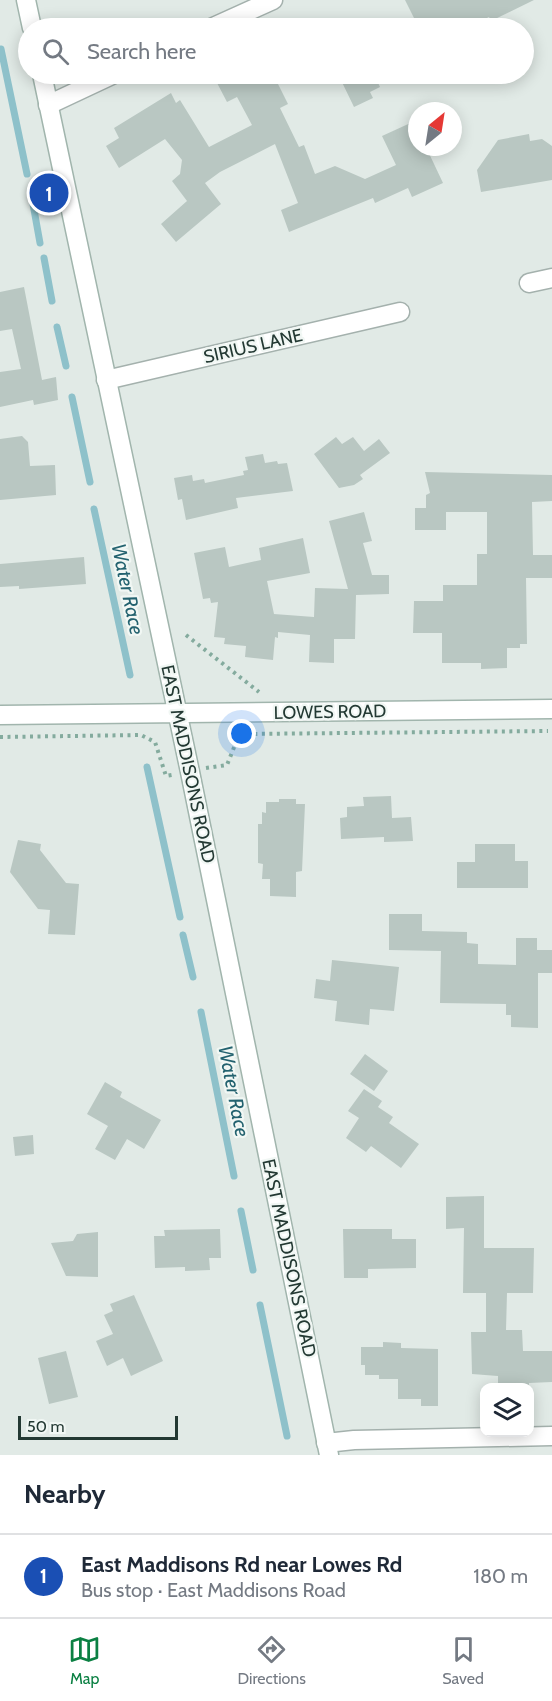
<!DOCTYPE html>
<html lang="en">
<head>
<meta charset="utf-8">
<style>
	:root { --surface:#fff; --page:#f6f6f7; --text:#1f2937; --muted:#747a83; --line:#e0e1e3; --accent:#0b8043 }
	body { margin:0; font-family:Cabin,sans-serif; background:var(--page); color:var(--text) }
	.controls { position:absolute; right:18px; bottom:18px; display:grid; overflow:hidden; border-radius:12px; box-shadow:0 3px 15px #0003 }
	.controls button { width:54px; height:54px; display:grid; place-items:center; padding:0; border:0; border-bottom:2px solid var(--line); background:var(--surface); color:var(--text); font:30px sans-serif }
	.compass { position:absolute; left:408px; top:102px; width:54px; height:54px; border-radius:50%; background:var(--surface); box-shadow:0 3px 15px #0003; rotate:30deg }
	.scale { position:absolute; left:18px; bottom:15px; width:160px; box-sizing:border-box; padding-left:6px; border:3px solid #233933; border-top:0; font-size:16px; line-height:21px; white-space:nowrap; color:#233933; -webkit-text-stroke:4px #f1f7f4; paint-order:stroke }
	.you { position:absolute; left:242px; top:734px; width:21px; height:21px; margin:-15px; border:4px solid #fff; border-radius:50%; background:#1a73e8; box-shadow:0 0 0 9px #1a73e833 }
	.badge { display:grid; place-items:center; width:39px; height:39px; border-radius:50%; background:var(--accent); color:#fff; font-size:20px; font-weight:700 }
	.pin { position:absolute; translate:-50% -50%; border:3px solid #fff; box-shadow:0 2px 6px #0006 }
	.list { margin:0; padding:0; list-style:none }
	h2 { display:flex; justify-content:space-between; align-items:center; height:78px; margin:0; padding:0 24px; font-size:26px }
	h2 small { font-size:20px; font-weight:400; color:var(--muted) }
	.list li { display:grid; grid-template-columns:39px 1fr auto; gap:18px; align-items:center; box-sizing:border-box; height:84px; padding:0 24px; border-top:2px solid var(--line) }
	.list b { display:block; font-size:22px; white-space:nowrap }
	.list p { margin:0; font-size:20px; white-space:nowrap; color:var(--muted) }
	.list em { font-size:20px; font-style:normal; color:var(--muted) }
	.icon { flex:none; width:33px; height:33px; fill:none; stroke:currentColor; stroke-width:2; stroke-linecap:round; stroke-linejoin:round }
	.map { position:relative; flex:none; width:552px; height:1455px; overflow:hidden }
	.search { position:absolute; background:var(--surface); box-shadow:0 3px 15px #0003; left:18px; right:18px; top:18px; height:66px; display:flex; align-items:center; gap:15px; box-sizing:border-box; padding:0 21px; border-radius:33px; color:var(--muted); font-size:22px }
	.sheet { height:162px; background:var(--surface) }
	nav { display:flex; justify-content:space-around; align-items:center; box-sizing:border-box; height:84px; border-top:2px solid var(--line); background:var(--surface); font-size:16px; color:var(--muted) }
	nav a { display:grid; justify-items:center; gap:3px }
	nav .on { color:var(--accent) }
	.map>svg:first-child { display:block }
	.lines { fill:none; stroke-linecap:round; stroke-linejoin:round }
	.stream { stroke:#8ec1ca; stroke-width:7 }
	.building { fill:#b9c7c2 }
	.street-casing { stroke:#a4b1ad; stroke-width:21 }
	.secondary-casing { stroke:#a1b5ad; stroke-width:21 }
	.path { stroke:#84ab9e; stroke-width:4; stroke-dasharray:3 4.5; stroke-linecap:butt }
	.street { stroke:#fff; stroke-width:18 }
	.secondary { stroke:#fff; stroke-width:18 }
	.labels { text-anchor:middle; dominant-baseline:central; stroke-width:4.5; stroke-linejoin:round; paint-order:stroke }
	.street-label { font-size:18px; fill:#233933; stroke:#f1f7f4 }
	.water-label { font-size:20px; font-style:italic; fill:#23626f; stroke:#f1f7f4 }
</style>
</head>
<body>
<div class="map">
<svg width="552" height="1455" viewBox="0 0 552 1455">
	<rect width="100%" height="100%" fill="#e1eae6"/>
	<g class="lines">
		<path class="stream" d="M1,49L27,174
			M31,193L40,243
			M44,258L52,301
			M57,327L66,366
			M72,397L90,482
			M94,509L130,675
			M147,767L180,917
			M183,935L193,977
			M201,1012L234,1176
			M241,1211L253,1270
			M260,1305L287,1436"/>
	</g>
	<path class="building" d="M405,0H534L491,21L489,17L466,28H419Z
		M231,74H273L288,104L280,108L299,147L304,145L315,174L335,166L365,179L396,165L382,136L417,120V147H426L443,183L412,197L408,188L375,203L373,198L289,232L281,210L298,203L275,144L220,172L205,183L221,204L176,242L161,224L187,201L172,181L180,174L182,160L165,139L119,168L106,146L119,138L114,128L171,93L176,103L180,100L209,147L252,125L237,97L227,102L216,81Z
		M338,74H374L380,87L370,92L373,98L354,107Z
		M529,134L530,141L542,139L552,146V180L481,192L477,170L498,140Z
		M24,287L42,380L56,377L58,400L34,405L33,400L0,407V372L21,369L12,329L0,331V292Z
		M22,436L28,442L30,466L55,465L56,495L0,500V439Z
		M336,437L342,444L353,437L364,451L379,439L390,453L360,475L363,479L354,485L339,488L314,454Z
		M263,454L265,463L277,461L278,464L287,463L293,491L236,498L238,508L186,520L182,499L178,500L174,478L192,475L193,481L204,479L205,483L244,475L243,471L248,470L245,457Z
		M425,472L552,475V501L532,502L533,555H552V578H526L527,644H520V648H507V668L481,669V663H442V633H413L414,601H443V585H477V554H487V512H446V530H415V508H426V495L430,493Z
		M364,512L372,541L363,543L372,575H389V594L356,595L355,639H334V663L309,662L310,635L278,632V638L275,637L273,660L245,657L246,646L224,644L225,638L214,637L218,602L211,603L210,598L203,599L194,553L225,547L229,567L261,560L259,548L303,538L310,573L267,581L274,614L314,617L315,588L348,589L329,521Z
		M84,557L86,584L19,589V586L0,587V564Z
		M391,796L392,818L411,817L413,841L384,842V837L341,839L340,818L347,817V807L364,806L363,797Z
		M279,799H296V804H305L302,871L296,872V897L270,896V879H262L263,864L258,863V824H262V812L266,813V802H279Z
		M18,840L41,844L40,850L66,883L79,884L75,935L48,934L50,910L38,909L10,872Z
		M475,844H515V861H528V888H457V862H475Z
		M389,914H422V931L467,932V943L478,944V964L516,965V938H537V950H552V973H538V1028L511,1027V1015H506V1004L440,1003L441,951L389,950Z
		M332,960L399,967L394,1011L370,1009L369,1025L335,1021L337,1001L314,998L316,979L330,981Z
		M365,1054L388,1071L374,1091L350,1074Z
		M105,1082L122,1092L120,1097L161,1120L144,1149L127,1139L115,1160L95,1149L108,1126L87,1114Z
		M364,1089L382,1101L378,1107L393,1117L389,1123L419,1144L401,1168L371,1146L366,1152L346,1138L359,1118L348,1111Z
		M33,1135L34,1154L15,1156L13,1137Z
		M484,1196V1248H534L533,1293H507L506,1330H522L523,1351H552V1382L529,1383V1388H498V1376L472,1374L471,1332H486V1293H463L464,1228L446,1229V1197Z
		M220,1229L221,1258H209L210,1270L185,1271V1267L155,1268L154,1236H165L164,1230Z
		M343,1229H392V1239H416V1268L368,1269V1278H344Z
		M98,1232V1277L66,1276L51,1243L73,1241L77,1234Z
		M134,1295L163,1361L131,1376L123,1358L107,1366L96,1341L113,1334L104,1315L113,1311L110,1304Z
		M383,1342L401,1343V1348L438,1349V1406H421V1399H398V1379H379V1375H365V1365H361V1347H383Z
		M66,1351L78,1397L49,1404L38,1358Z"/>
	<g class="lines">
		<defs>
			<path id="street" d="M211,28L273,0
				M48,105L114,74
				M529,283L552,278
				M106,380L400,312
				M326,1443L354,1440L552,1436"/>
			<path id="secondary" d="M26,0L32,28
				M42,74L190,772L329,1455
				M0,715L552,709"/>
		</defs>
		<use href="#street" class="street-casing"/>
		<use href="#secondary" class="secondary-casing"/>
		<path class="path" d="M186,635L259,692
			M0,737L141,735L155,742L166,776L172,775
			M206,768L227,765L237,740L245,734L548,731"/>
		<use href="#street" class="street"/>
		<use href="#secondary" class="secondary"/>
	</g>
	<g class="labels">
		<g class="street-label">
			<text transform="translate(253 346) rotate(-13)">SIRIUS LANE</text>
			<text transform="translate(330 712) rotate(-1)">LOWES ROAD</text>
			<text transform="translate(188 764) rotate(78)">EAST MADDISONS ROAD</text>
			<text transform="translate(289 1258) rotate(78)">EAST MADDISONS ROAD</text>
		</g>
		<g class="water-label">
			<text transform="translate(128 589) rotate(78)">Water Race</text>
			<text transform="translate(234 1091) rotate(79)">Water Race</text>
		</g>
	</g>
</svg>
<div class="controls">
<button><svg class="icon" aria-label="layers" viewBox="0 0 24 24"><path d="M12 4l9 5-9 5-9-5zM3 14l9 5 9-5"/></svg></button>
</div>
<svg class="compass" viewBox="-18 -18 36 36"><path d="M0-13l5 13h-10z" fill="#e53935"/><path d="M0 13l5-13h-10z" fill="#747a83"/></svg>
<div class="scale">50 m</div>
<div class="you"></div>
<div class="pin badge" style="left:49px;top:193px;background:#1a4fb4">1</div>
<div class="search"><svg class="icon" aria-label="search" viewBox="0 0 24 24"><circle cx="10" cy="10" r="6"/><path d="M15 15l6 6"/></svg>Search here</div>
</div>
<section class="sheet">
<h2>Nearby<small></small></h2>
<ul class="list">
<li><span class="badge" style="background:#1a4fb4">1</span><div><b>East Maddisons Rd near Lowes Rd</b><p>Bus stop · East Maddisons Road</p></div><em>180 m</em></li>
</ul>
</section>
<nav>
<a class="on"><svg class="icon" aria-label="map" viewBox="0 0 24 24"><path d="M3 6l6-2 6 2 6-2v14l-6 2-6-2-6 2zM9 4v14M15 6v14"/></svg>Map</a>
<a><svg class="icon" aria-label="directions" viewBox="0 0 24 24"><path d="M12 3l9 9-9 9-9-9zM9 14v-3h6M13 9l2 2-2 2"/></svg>Directions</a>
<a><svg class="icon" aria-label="saved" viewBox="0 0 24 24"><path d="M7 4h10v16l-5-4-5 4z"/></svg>Saved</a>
</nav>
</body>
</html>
